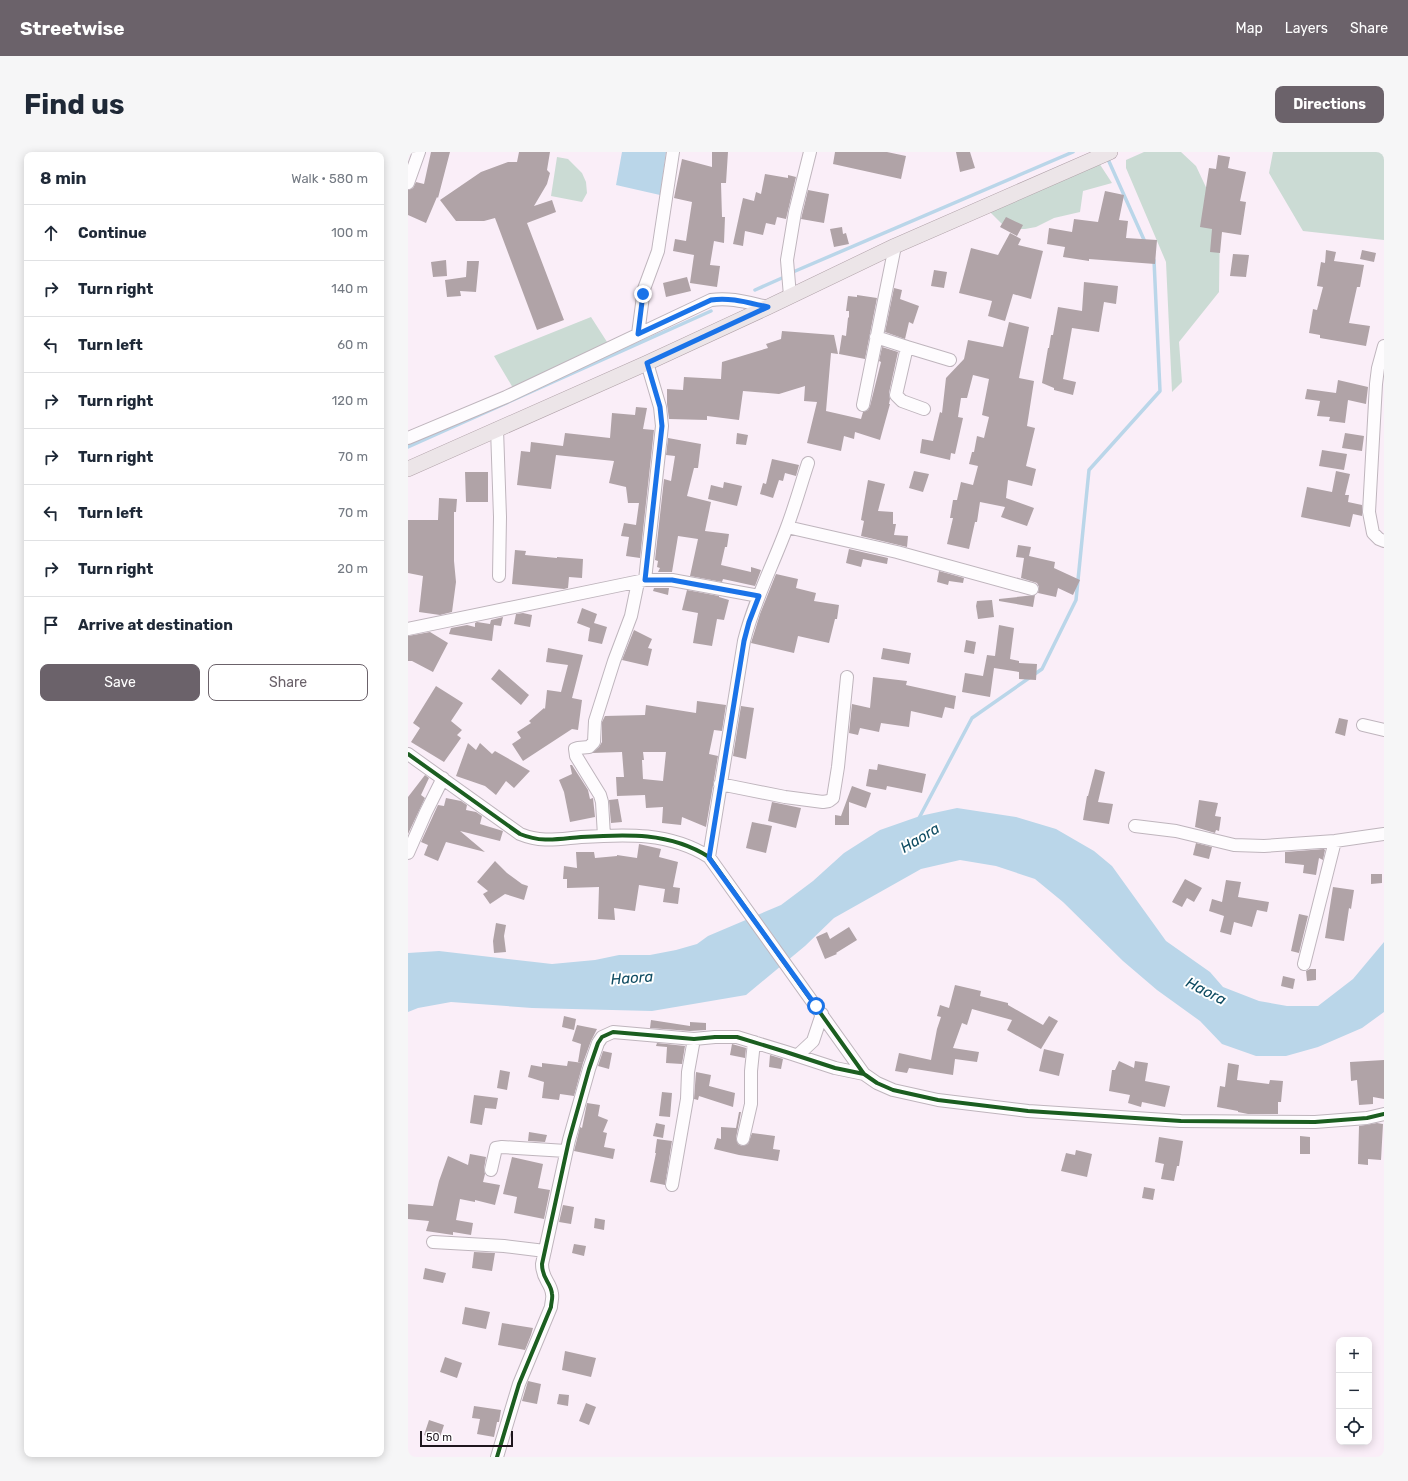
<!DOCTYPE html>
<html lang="en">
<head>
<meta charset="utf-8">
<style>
	:root { --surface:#fff; --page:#f6f6f7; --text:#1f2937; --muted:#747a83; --line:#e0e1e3; --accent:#6b626a }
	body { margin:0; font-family:Rubik,sans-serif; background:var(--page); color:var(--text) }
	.controls { position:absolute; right:12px; bottom:12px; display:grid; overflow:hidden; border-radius:8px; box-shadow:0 2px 10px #0003 }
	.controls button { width:36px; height:36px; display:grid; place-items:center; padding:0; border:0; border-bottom:1px solid var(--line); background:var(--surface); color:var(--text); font:20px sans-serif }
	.scale { position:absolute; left:12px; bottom:10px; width:93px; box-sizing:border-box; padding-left:4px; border:2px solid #1e161d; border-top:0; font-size:11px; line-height:14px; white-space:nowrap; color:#1e161d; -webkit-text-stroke:3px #fff; paint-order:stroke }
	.stop { position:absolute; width:12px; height:12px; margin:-9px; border:3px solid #1a73e8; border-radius:50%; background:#fff }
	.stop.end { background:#1a73e8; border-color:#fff; box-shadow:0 1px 4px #0008 }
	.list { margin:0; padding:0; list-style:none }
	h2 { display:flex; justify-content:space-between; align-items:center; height:52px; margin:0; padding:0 16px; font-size:17px }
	h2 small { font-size:13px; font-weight:400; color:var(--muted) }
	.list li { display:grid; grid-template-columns:26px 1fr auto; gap:12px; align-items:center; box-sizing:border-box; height:56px; padding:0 16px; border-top:1px solid var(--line) }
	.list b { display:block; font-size:15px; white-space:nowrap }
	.list em { font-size:13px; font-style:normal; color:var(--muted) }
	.actions { display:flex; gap:8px; padding:12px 16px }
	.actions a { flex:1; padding:9px 0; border:1px solid var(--accent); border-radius:8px; text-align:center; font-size:14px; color:var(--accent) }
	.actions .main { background:var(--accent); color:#fff }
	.icon { flex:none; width:22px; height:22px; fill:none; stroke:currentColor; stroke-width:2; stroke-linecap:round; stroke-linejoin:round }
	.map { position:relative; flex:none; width:976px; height:1305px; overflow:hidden; border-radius:8px }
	header { display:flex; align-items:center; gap:24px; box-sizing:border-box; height:56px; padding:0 20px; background:var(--accent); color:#fff }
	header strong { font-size:19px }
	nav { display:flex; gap:22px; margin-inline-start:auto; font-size:14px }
	.intro { display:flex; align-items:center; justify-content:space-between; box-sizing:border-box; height:96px; padding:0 24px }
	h1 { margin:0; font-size:28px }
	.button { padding:10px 18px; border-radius:8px; background:var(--accent); color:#fff; font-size:14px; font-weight:700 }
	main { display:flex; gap:24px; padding:0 24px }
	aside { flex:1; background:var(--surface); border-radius:8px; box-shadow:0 2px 10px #0003 }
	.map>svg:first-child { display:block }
	.green { fill:#cbdbd4 }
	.water { fill:#bad6e9 }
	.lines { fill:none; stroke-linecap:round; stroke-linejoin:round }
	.stream { stroke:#bad6e9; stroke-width:3.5 }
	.building { fill:#b0a3a7; fill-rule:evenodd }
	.minor-casing { stroke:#bfb5bd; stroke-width:14 }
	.major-casing { stroke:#b1a2a9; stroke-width:16 }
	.minor { stroke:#fefcfe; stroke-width:12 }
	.major { stroke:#ece5e8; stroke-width:15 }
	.cycleway-casing { stroke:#fff; stroke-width:6 }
	.cycleway { stroke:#1b5e20; stroke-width:4 }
	.route { stroke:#1a73e8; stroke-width:5 }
	.labels { text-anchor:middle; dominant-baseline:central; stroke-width:4; stroke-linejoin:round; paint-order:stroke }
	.water-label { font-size:15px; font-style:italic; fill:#0f4c62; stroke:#fff }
</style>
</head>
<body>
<header>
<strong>Streetwise</strong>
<nav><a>Map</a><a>Layers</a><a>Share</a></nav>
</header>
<div class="intro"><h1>Find us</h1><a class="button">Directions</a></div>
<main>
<aside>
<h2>8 min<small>Walk · 580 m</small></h2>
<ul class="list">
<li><svg class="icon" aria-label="ahead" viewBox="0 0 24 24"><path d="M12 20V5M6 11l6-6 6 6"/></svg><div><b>Continue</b></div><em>100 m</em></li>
<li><svg class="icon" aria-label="right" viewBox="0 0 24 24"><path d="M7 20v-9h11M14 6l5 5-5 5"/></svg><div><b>Turn right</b></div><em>140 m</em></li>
<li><svg class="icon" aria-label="left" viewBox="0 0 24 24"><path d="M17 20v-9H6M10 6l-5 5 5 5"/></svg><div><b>Turn left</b></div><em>60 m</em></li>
<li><svg class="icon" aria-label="right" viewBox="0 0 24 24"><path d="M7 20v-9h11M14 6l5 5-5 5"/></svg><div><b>Turn right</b></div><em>120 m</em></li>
<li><svg class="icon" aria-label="right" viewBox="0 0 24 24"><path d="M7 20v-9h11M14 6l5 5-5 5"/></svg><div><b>Turn right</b></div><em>70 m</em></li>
<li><svg class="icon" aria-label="left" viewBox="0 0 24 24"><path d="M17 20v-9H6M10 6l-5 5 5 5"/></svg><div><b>Turn left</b></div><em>70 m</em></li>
<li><svg class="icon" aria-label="right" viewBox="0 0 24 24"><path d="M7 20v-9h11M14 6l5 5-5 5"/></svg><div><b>Turn right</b></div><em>20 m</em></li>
<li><svg class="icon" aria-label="arrive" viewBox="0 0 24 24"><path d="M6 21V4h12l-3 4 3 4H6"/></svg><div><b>Arrive at destination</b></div></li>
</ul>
<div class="actions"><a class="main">Save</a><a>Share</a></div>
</aside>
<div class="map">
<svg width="976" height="1305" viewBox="0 0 976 1305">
	<rect width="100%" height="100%" fill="#faeef8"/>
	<path class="green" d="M736,0H773L788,14L812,65L811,140L771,190L774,230L764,240L758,110L718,16V8Z
		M865,0H976V88L895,79L861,21Z
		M149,5L160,7L174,21L178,30L179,41L174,50L143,44Z
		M691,11L704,31L675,39L672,60L646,66L628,75L617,77H599L580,58Z
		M183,165L201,193L105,236L86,204Z"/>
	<path class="water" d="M214,0H258L252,43L208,33Z
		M549,656L608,665L648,677L686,699L704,714L758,789L802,820L815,835L851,849L879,854H910L945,827L976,790V860L954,876L910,895L878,904H848L814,892L792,869L749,838L715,809L655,750L627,727L588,714L552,708L513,717L426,766L397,794L338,843L244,859L124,856L43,850L10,856L0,860V801L31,799L144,812L187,808L211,803H242L268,798L289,792L300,784L373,753L405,729L436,701L472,678L512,664Z"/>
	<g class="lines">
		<path class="stream" d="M699,5L737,90
			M385,120L665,0
			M347,138L374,126
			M0,295L303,159
			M510,668L564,566L634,517L668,448L681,318L752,239L746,108"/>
	</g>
	<path class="building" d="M23,0H42L30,46L29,45L18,71L0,63V38L5,36L8,30L16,32Z
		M111,0H142L139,18L142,21L139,32L126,54L144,48L148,60L119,71L156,168L129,178L87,66L76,69H48L32,48L73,20L100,10H109Z
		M304,0H320L318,31H313L314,65H317L316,91L306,89L302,113L312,114L309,135L282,131L286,103L265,99L267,87L278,89L284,50L266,46L274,7L304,15Z
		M427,0H479L498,4L493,27L425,12Z
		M548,0H562L567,16L552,20Z
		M810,3L822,5L820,16L838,20L832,49L838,50L833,83L814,80L812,101L802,100L804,77L792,75L801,16L808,17Z
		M357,22L380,26V23L388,25L378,67L369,65L367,73L358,71L355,83L337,79L335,94L325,92L335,46L346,49L348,40L353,42Z
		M400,38L421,42L416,71L393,67Z
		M697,39L716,43L711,68L720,69L718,86L749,88L747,112L681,107V109L655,105L657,95L639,92L641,76L664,80L666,67L690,70Z
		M598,65L615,73L609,84L592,75Z
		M434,75L435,82L438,81L441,92L426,95L422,77Z
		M602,81L613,87L610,93L635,99L623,147L605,142L597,169L580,164L584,149L551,141L563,96L590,103Z
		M918,98L928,100L926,109L956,113L952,135H949L941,171L962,174L958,194L912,186V183L901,181L905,157L909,158L915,135L909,134L913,110L917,111Z
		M954,98L968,101L966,110L952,107Z
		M825,102L841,103L838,125L822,124Z
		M38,108L39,124L25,125L23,110Z
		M59,109H71L68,140L52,139L53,144L39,145L37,128L58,125Z
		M526,118L539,120L536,136L523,134Z
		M279,125L283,139L258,145L255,131Z
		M676,130L710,134L708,152L696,150L691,180L664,176L655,227L668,230L665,243L646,238V236L634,231L640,196H641L643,183H645L650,155L674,159Z
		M486,136L494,138L492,147L511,154L505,172L501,170L497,187L477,180Z
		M449,143L469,146L457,207L431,202L434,183L438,184L440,166L441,165V159H438L440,144L449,145Z
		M601,170L621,175L611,226L626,229L619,274L627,276L618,314L628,317L624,334L600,328L598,346L626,356L619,374L593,365L597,355L572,350L569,370H567L561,397L539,392L545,366H542L545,348H549L553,330L565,333L570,314L561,312L564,300H566L569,284L576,286L581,265L574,263L581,227L565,223L559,246H553L550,265L555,266L547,302L543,301L542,308L512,301L514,287L525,289L532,260L534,261L538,226L556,207L560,188L595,195Z
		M374,179L426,183L430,202L423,201L418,259L453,267L455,260L460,258L462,254L473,210L471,209L474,195L490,200L481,241L482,247L481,252H482L472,288L447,280L446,287L436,284L433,299L399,291L409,250L396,249L397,234L371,242L335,239L331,268L299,264V268L261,267L259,252V237L275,238L276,225L313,227L314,210L360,196L358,192L373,187Z
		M930,228L960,235L958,252L940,248L937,271L921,269L922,265L909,264L912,249L897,247L899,237L928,241Z
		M228,255L239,256L235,277L246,278L232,406L218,404L221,385L213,384L216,371L228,373L231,351H220L218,335L201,331L206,309L148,303L143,337L109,333L113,299L122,300L123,290L155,294L157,281L202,286L204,261L227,263Z
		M329,281L340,283L338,293L328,292Z
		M937,281L956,284L954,299L934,296Z
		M260,286L293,292L290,316H286L279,344L303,350L297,379L321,382L319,395H317L313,413L343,420V415L353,418L347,434L315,427L314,430L282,424L290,387L270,384L264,420H250L252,416L249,415L250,409L247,408L256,327L263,329L267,304L258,303Z
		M914,298L939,302L936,318L911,314Z
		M364,307L391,313L388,324L377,321L375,329L371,328L365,346L352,342L355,331L358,332Z
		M506,319L521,322L515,340L501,336Z
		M928,319L942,322L937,343H941L940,350L954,353V364L945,362L942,375L893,365L899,335L924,340Z
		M57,320H80V350H58Z
		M460,328L477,332L470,359L485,360V372H488L486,383L500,384L499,395L453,384L456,369L453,368Z
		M316,330L334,334L329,354L300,347L303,333L315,336Z
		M31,346L49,347L48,360H46V409L48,430L44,460L32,463L11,460L15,424L0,421V368H30Z
		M610,393L623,395L621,404L647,410L646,416L672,428L665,443L650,436L648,445L630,441L631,435L629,431L613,426L616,406L608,405Z
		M441,397L480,406L479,412L455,407L453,415L438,411Z
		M107,398L118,399L117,403L149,406V405L175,407L174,426L161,425L160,436L156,437L104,432Z
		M531,419L556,426L555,431L541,429L540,433L529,430Z
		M368,422L390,427L388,436L408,441L406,449L431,453L429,467H427L421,491L390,484L386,501L343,491L352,462Z
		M246,436H261L260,443L245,439Z
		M279,438L311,444V445L321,448L316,468L309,467L304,494L285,491L290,461L274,458Z
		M627,443L625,455L591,449V447Z
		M584,448L586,465L570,467L568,454L569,449Z
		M174,456L189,462L186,471L199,475L194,492L180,489L182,476L169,471Z
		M115,461L124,463L122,475L106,472L108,462Z
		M95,465L93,474L86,473L84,489L41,482L43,476L59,473L67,475V471L69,470L82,472L83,468Z
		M591,473L606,476L602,507L611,509V511L629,512L628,528L611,527V520L586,516L582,545L554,540L557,521L575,524L579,503L587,504Z
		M226,478L244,487L240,496L244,497L240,514L214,508Z
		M22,480L40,491L25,520L4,509H0V484Z
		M558,488L568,490L566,502L556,500Z
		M140,496L175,503L164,546L174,548L170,578L164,577L115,609L104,592L113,586L109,580L123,571L121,569L136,556L137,557L139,538L153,540L160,513L138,510Z
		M475,496L503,501L501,512L473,507Z
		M91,517L121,543L113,553L83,527Z
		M465,525L499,529L498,533L548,544L546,557L537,555L534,566L503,559L501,575L473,571L471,580L452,576L450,583L441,581L444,552L462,556Z
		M28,534L55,551L43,569L54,578L49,583L53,586L36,610L3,590L12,576L5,571Z
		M289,549L318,553L314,579L306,578L301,602L310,604L298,675L274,665L273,673L254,671L255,655L238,656L237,643L209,644L208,625H216L214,600L184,601L191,595L194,590V570L197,564L237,563L238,553L288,561ZM235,600H258L255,629L235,627L234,608H236Z
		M333,554L346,556L338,607L325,604Z
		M931,566L940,568L937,584L927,581Z
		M60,591L68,598L72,591L84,602L87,599L122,619L106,636L98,629L88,643L77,634L48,624Z
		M470,612L518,622L514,641L479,634L478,638L458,634L461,617L469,618Z
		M162,613H164L180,638L182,647L185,646L187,665L162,670L156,640L151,628L164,622Z
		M687,617L697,620L690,650L705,652L701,672L675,668L679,644H680Z
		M17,623L21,626L13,643L17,646L0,682V645Z
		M444,634L463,641L458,656L441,650V673H427V663L433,664Z
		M38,646L53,649L59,653L58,658L68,660L74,664L72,672L95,679L92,689L52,679L77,700L38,690L30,709L16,703L20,693L13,690L30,653L36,654Z
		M210,647L214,670L203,671L201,648Z
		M791,648L810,651L807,664L813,665L811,679L808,678L807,681L787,675Z
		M364,650L393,656L388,676L360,669Z
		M344,670L364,674L358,701L338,696Z
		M788,691L804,695L801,707L785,703Z
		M231,692L253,697L251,705L270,710L265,735L272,736L270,752L255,750L257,737L231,733L227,759L206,756L207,768L190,767L191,735L159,736V727H155L156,714L169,716L168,700H186L187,706L209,704V703L229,706Z
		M916,697L917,698L915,708L911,706L908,723L895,721L896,713L877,711V700Z
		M87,709L99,721L114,732L120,734L116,748L97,742L82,752L75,742L80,739L69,730Z
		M963,722H974V731L963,732Z
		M777,727L794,736L786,750L779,746L774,755L764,750Z
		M818,728L833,730L830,745L861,750L859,760L849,758L844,775L826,770L823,783L812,780L816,764L801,759L804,747L814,750Z
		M925,735L946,738L943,757L941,756L936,789L917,786Z
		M891,762L900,764L891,801L883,799Z
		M88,771L98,773L96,784L98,800L86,801L85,789Z
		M441,775L449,788L428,801L429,802L417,807L408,785L419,780L422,787Z
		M902,817H908V828L899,829L898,819Z
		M875,824L887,827L885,837L873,834Z
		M547,833L573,839L572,844L600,851V853L635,873L641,864L650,869L633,897L599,878L604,868L564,857L559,873L554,871L545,896L571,900L569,910L547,907L545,923L501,916L499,921L487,919L491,901L523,908L529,877L533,865L529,864L532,853L541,856Z
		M156,864L168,867L166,878L154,875Z
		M243,868L282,874V879L242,876Z
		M282,870L298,871V878L282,879Z
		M169,873L189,877L183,889L175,911L170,910L173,892L164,889Z
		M249,891L277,894L274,912L258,911L259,895L248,894Z
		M324,892L338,896L337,906L322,903Z
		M636,897L656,902L651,924L631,919Z
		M195,899L204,901L201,917L190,914Z
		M362,903L375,907L373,917L361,915Z
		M976,908V947L965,945V952L951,953L949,928L943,929L942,910Z
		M160,909L175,911L166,944L152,942L151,948L134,946L136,930L120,925L123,913L134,915V911L159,914Z
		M711,909L726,916L727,909L740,911L737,929L762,934L757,955L734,950L733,955L720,951L722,943L701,939L704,918H707Z
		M820,911L831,913L829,928L861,932L862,928L875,929L873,950H870V962H840L830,960V959L809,955L812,934L817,935Z
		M92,918L102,920L99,938L89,936Z
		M288,920L303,923L301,934L327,941L325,955L291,944L290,948L286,947Z
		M254,940L264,941L262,965L251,964Z
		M66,943L90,946L88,957L77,956L74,973L62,971Z
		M179,951L192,953L190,964L200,968L195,980L199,981L196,995L207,997L205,1007L166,999L172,975L174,976Z
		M331,960H333L328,986L330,992L334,994L340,992L344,981L367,984L365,997L372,998L370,1009L331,1003L306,997L309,986L313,987V975L328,976Z
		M248,971L257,973L255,986L245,984Z
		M969,971L975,972L973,1008L960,1007V1013L950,1012L951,974Z
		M121,980L139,983L137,990L120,989Z
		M892,984L902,985V1002H892Z
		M751,985L775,989L771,1014H769L766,1029L753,1027L756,1012L747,1010Z
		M249,987L264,989L257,1033L242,1030L248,1001H247Z
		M668,998L684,1002L679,1025L653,1019L658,1001L667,1003Z
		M62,1002L78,1005L76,1017L77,1022L75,1030L92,1033L87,1053L67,1048V1050L52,1047L48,1068L65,1071L63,1083L45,1080V1083L18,1079L21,1069L0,1067V1052L25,1054L31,1029L40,1004L60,1013Z
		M104,1005L135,1012L130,1036L142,1038L136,1067L106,1061L109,1045L95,1042Z
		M736,1035L747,1037L745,1048L734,1046Z
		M155,1053L166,1055L163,1072L151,1070Z
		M187,1066L197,1068L196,1078L186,1076Z
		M166,1092L178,1094L176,1104L164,1101Z
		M66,1100L87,1101L84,1119L64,1116Z
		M17,1116L38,1121L35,1131L15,1127Z
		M57,1155L82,1160L78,1177L54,1172Z
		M94,1171L125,1176L123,1183L117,1198L90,1193Z
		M157,1199L188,1206L183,1225L154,1218Z
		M37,1205L54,1211L49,1226L32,1220Z
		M120,1229L133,1232L129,1252L114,1249Z
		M151,1242L161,1243L160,1254L149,1252Z
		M178,1251L188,1255L181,1273L171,1269Z
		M66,1254L93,1258L91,1270H89L86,1285L69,1282L72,1267L64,1266Z
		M21,1268L36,1273L31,1288L16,1283Z"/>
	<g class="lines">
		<defs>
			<path id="minor" d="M0,31L11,0
				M382,144L379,108L387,60L402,0
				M230,182L236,137L250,99L265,0
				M468,185L499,195L488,243L494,249L516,257
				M976,194L970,216L968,232L961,360L965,381L971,387L976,389
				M499,195L542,208
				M455,253L487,94
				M89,277L92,365L91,424
				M0,286L98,245L303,148C323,145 341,151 360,155
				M379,375L489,400L624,437
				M237,428L254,274L252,255L239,211
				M0,477L237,428H264L351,444
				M955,573L976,578
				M0,602L112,682C134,691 150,687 173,685C218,682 262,680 301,705L456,922L469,931L485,938L530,948L620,959L773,969L907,970L959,966L976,962
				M312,632L377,645L415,650L421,649L425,646L430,615L439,525
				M727,674L768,679L826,693L856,694L927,689L976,682
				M196,684L194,650L192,643L168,604L167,597L170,596L181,595L186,590L187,569L206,509L223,464L230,430
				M0,701L18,660L35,626
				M301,705L336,489C346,449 365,413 379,375C387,354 393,332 400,311
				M896,812L927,689
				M390,903L405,889L414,862
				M335,987L343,952V919L346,890
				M83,1018L88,996L94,995L158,999
				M264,1033L279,947L280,920L286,887
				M25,1090L96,1094L137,1099
				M89,1305L111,1232L143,1155C143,1151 145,1146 144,1142C143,1130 134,1128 134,1112L161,988L181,917L190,891L194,885L205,880L286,887L307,885H329L378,900L427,916L456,922"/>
			<path id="major" d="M0,317L239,211L360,155L487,94L702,0"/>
		</defs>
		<use href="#minor" class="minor-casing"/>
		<use href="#major" class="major-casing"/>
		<use href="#minor" class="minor"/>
		<use href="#major" class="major"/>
		<defs>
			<path id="cycleway" d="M0,602L112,682C134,691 150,687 173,685C218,682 262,680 301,705L456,922L469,931L485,938L530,948L620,959L773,969L907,970L959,966L976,962
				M89,1305L111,1232L143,1155C143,1151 145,1146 144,1142C143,1130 134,1128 134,1112L161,988L181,917L190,891L194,885L205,880L286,887L307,885H329L378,900L427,916L456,922"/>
		</defs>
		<use href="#cycleway" class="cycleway-casing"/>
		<use href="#cycleway" class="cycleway"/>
	</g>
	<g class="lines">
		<path class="route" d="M235,142L230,182L303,148C323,145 341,151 360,155L239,211L252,255L254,274L237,428H264L351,444L341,470L336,489L301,706L408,854"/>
	</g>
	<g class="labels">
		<g class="water-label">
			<text transform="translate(512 686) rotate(-31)">Haora</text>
			<text transform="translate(224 826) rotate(-4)">Haora</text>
			<text transform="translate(798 839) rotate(27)">Haora</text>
		</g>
	</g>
</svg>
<div class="controls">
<button>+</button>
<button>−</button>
<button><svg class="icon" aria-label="locate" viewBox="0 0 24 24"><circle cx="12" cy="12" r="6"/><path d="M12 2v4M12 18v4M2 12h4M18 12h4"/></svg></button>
</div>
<div class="scale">50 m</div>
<div class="stop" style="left:408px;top:854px"></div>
<div class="stop end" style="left:235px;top:142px"></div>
</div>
</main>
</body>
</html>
